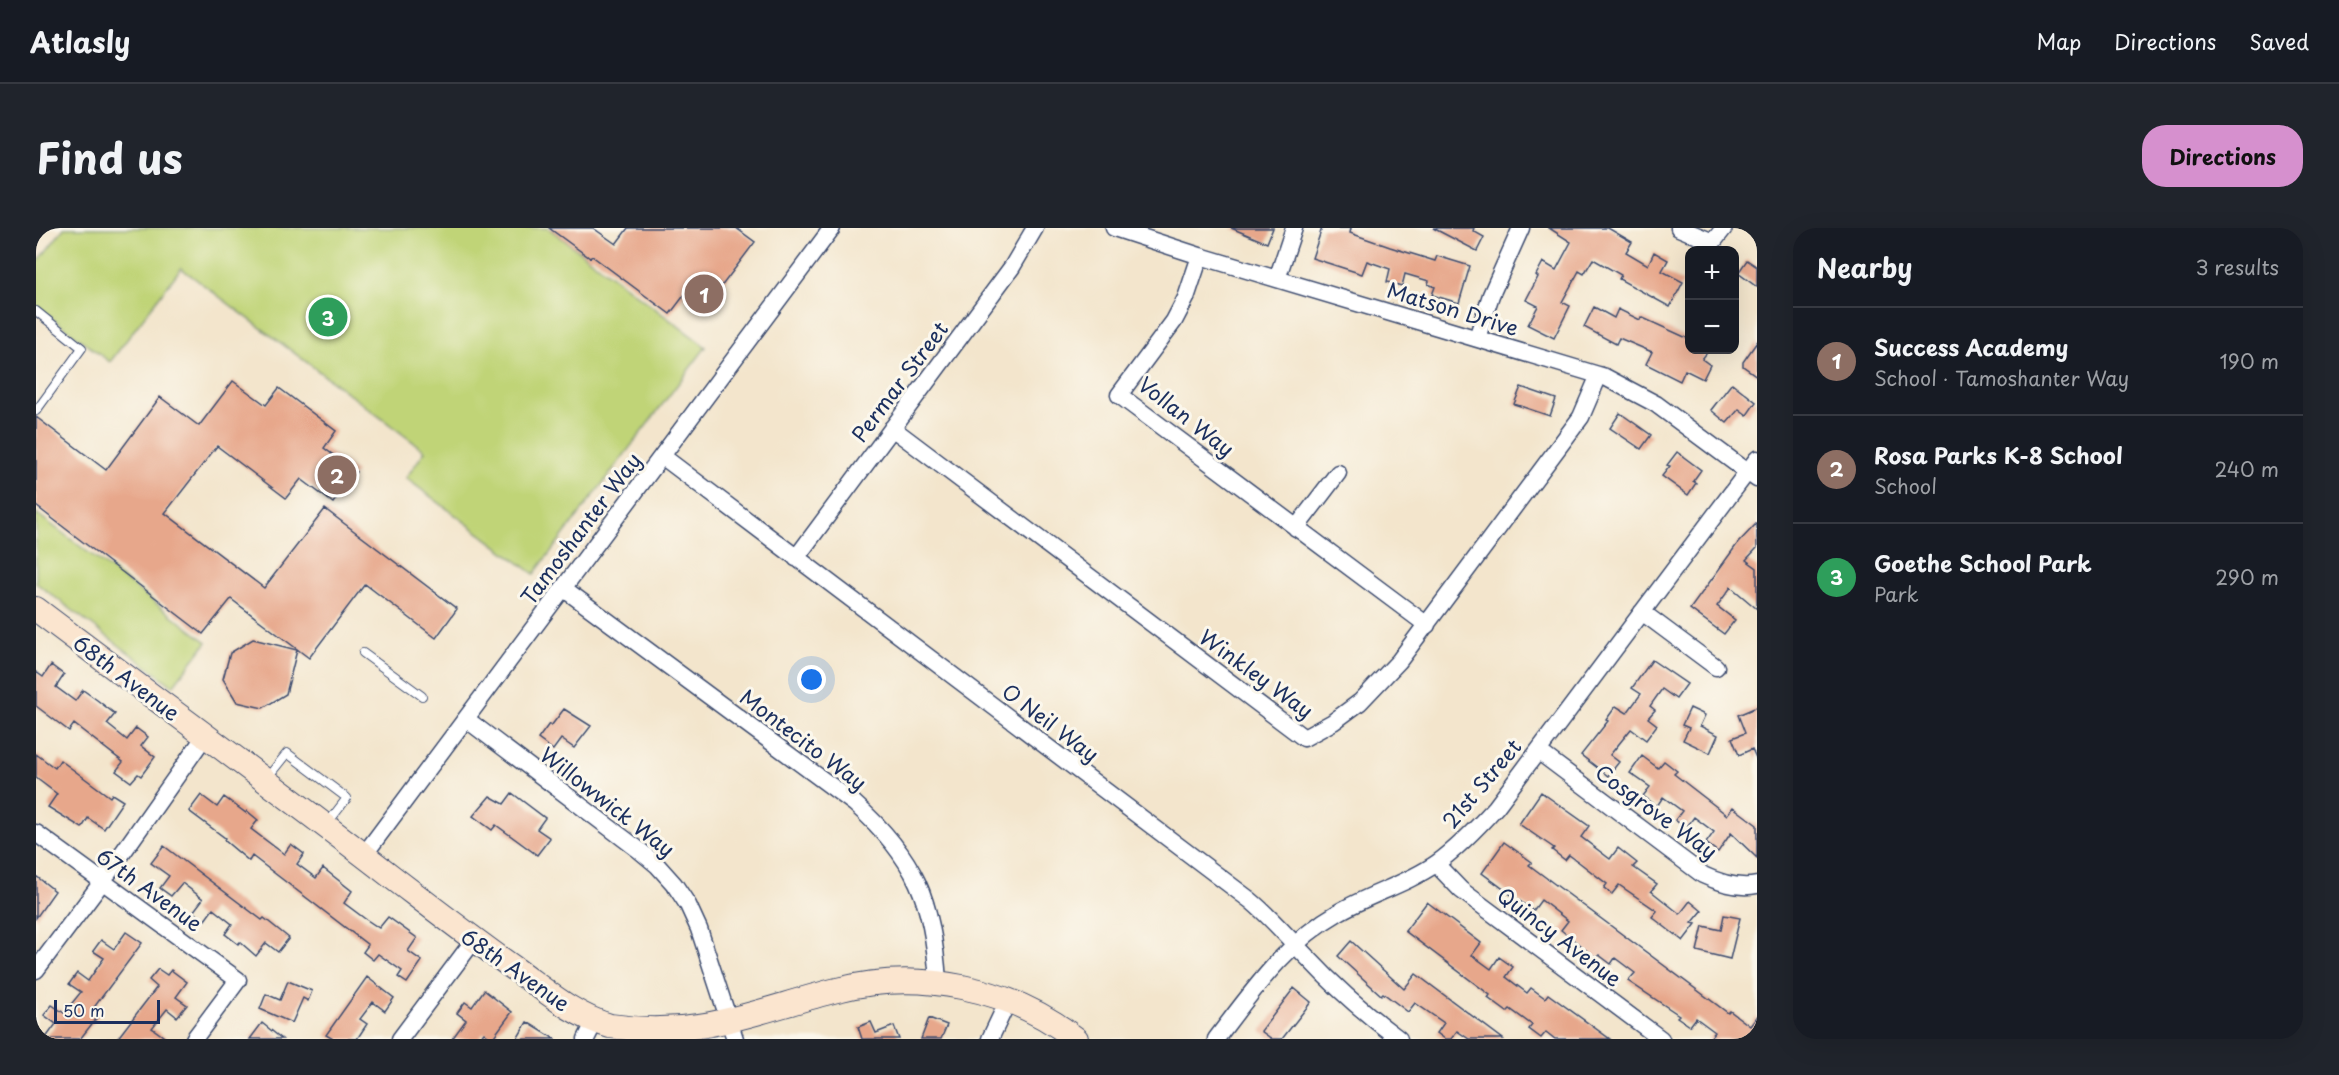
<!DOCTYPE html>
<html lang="en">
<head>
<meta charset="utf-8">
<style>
	:root { --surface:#171b24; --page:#20242c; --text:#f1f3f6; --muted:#9ea1a6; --line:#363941; --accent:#d690ce }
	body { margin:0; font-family:"Playpen Sans",sans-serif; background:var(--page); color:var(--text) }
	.controls { position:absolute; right:18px; top:18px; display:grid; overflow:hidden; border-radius:12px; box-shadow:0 6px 24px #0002 }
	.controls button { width:54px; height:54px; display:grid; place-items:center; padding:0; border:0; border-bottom:2px solid var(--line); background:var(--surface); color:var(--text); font:30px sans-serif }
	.scale { position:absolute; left:18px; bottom:15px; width:106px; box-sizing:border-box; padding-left:6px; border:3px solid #1b2f5e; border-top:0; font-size:16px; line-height:21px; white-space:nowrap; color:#1b2f5e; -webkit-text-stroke:4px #fbf7ec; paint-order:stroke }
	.you { position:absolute; left:776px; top:452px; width:21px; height:21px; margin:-15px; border:4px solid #fff; border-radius:50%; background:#1a73e8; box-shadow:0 0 0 9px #1a73e833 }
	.badge { display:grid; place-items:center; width:39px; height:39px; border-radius:50%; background:var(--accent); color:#fff; font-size:20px; font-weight:700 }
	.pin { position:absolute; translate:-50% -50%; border:3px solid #fff; box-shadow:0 2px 6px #0006 }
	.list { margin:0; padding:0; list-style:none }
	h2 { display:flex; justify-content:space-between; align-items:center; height:78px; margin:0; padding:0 24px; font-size:26px }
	h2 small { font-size:20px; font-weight:400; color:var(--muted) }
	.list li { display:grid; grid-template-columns:39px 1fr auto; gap:18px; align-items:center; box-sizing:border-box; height:108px; padding:0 24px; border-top:2px solid var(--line) }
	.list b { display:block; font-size:22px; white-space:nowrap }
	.list p { margin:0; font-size:20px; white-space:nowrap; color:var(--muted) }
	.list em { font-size:20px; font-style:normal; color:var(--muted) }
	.map { position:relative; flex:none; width:1721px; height:811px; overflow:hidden; border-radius:24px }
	header { display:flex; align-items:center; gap:36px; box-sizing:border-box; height:84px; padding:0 30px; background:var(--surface); border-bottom:2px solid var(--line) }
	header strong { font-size:28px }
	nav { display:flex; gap:33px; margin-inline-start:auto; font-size:21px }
	.intro { display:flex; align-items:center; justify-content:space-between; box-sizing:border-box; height:144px; padding:0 36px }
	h1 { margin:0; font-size:42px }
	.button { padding:15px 27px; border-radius:24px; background:var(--accent); color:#111; font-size:21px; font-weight:700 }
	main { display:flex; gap:36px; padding:0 36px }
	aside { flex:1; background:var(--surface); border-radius:24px; box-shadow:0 6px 24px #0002 }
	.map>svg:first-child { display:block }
	.green { fill:#c0d477; stroke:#6e826a; stroke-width:1.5 }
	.building { fill:#e7a78b }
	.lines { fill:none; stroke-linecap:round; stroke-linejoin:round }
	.lane-casing { stroke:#3b4a6e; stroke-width:10 }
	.street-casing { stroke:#3b4a6e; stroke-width:19 }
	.secondary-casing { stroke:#3b4a6e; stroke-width:26 }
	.lane { stroke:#fff; stroke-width:8 }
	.street { stroke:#fff; stroke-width:16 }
	.secondary { stroke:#fbe5cf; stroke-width:24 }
	.labels { text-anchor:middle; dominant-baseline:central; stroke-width:6; stroke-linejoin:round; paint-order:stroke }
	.street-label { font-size:21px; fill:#1b2f5e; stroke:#fbf7ec }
</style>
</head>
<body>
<header>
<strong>Atlasly</strong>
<nav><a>Map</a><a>Directions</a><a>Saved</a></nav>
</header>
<div class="intro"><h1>Find us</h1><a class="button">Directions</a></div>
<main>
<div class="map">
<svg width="1721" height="811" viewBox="0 0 1721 811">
	<rect width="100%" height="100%" fill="#fbf7ec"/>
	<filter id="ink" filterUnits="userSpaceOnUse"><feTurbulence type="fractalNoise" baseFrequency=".0167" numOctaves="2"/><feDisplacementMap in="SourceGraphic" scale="12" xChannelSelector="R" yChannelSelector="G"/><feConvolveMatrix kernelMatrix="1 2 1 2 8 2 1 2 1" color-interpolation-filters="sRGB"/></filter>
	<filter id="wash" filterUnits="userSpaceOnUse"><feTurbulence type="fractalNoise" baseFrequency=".008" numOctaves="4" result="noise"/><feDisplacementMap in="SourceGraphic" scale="24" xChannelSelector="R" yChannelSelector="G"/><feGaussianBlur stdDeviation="1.35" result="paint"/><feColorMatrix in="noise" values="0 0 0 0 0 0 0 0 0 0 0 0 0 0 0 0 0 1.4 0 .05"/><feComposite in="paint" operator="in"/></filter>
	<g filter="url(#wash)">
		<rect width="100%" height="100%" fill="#f3e5cc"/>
		<path class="green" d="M28,0H512L670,119L498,346L370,250L389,223L145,40L74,134L0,78V36Z
			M0,285L171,414L137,458L0,355Z"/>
		<g id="blocks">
			<path class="building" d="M513,0H557L580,16L592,0H700L719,14L675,72L656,57L634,86L556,28L554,30Z
				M1195,0H1237L1231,15Z
				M1286,0H1315L1314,5L1354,19L1399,33L1401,28L1434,38L1423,75L1396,67L1399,59L1392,56L1393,53L1369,46L1366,58L1351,54L1354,41L1331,33L1326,46L1276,30Z
				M1397,0H1438L1437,3L1448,9L1441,23Z
				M1513,0H1572L1596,14L1590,24L1612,37L1618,24L1632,32L1626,43L1647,54L1634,79L1583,51L1585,47L1557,31L1548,46L1543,43L1526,74L1534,78L1518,110L1492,97L1502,78L1490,72L1502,49L1500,47L1507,34L1520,42L1535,14Z
				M1711,32L1721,39V59L1702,45Z
				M1558,79L1578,90L1582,81L1604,92L1605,89L1653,111V122H1673L1666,131L1674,137L1667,151L1649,142L1644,153L1610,136L1616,124L1583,110L1580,116L1548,99Z
				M1721,114V148L1707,138V134Z
				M197,153L230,177L243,160L300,203L288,220L320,244L297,275L265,251L250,270L181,218L129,285L228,360L289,281L421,381L400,410L329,356L273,430L195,371L167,406L0,278V189L70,242L124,169L163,198Z
				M1696,155L1720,174L1711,187L1703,181L1691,195L1675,182Z
				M1485,159L1520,171L1514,188L1478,176Z
				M1584,185L1615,207L1605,221L1574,200Z
				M1641,224L1665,242L1657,253L1660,255L1652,267L1626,248L1634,238L1631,237Z
				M1721,295V320L1710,332L1721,340V381L1695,359L1681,378L1699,392L1688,406L1654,381L1702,315Z
				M217,411L261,422L250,466L227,480L201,474L187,451L194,425Z
				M1616,432L1651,456L1640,471L1626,461L1614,478L1619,482L1612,490L1621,497L1610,512L1595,501L1574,527L1583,534L1572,548L1545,527L1572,493L1570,492L1580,478L1591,485L1605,466L1596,460Z
				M15,437L28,447L20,459L39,473L47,462L61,472L79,486L71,496L91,512L100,500L112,509L105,518L119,529L105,548L102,546L95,554L80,543L87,534L38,496L33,503L0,478V444L7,449Z
				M1721,479V532L1716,521L1703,527L1696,510L1709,505L1702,487Z
				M1654,480L1669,487L1664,498L1682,507L1674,525L1647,512L1653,500L1646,497Z
				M528,481L555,498L538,520L525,511L517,522L502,511L513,496L515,498Z
				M0,526L19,540L24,532L74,569L76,566L87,573L68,601L52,590L46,600L12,579L21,566L0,550Z
				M1606,528L1622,540L1628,533L1641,543L1638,546L1691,587L1697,579L1721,597V630L1695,605L1682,624L1670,615L1678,604L1658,589L1650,600L1639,592L1646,583L1627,569L1621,578L1607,568L1614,559L1594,545Z
				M1505,564L1553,598L1545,609L1574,631L1582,620L1601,635L1597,639L1621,656L1615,663L1644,686L1654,673L1666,683L1656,695L1660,696L1647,713L1616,689L1621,683L1583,657L1576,666L1568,660L1571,656L1544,635L1533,627L1529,632L1516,622L1518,620L1483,596Z
				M476,565L509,590L501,601L514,610L501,627L460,597L456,602L437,588L454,568L468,576Z
				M165,567L181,579L188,569L210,585L211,583L222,592L215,601L248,626L255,616L268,626L261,636L280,650L287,640L316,663L308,675L328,690L343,700L352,689L381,710L372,723L386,733L371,755L362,749L366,743L342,726L337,732L327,724L332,717L216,628L213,633L188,612L189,610L153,583Z
				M1468,614L1496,634L1493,637L1692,785L1694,783L1714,798L1721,789V811H1673L1679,804L1660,790L1654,798L1641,789L1643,787L1592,753L1599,745L1579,730L1575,736L1563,727L1560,730L1525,702L1532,693L1505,672L1497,683L1446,645Z
				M128,618L226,692L228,690L253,710L242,724L230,715L220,728L204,714L202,716L189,706L196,696L177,681L169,692L157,684L167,671L146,655L135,668L124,660L133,648L115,635Z
				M0,648L19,663L0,690Z
				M1391,674L1445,715L1436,727L1455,741L1463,729L1477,739L1470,749L1491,765L1495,760L1509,770L1512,766L1574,811H1519L1510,804L1505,810L1493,801L1496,797L1474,781L1471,784L1452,770L1454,767L1369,703Z
				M1688,687L1704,690L1694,731L1661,723L1667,698L1685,702Z
				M90,704L106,715L56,782L63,787L44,811H9L20,796L8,787L16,777L28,785L45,764L33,756L41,745L52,753L68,730L57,723L65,712L78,721Z
				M1315,713L1368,761L1380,746L1467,811H1433L1421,803L1415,811H1409L1401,805L1408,795L1379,775L1372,784L1347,765L1345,767L1302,728Z
				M122,741L131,747L135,742L151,754L140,769L151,777L141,789L131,781L116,800L131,811H81L121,759L113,752Z
				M331,749L358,770L349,783L337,774L324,791L331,796L321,811H297L290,807Z
				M252,753L276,763L272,773L267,770L256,795L224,781L230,766L244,772Z
				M1258,760L1275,774L1246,811H1236L1225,803Z
				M448,762L476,784L456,811L448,805L443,811H416L430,792L421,785L429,774L436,779Z
				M893,790L911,797L905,811H885Z
				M491,794L519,811H481Z
				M835,794L840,805L858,798L863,811H826L822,799Z
				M226,795L246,811H214Z"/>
		</g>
	</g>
	<g filter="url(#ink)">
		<use href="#blocks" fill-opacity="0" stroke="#3b4a6e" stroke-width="1.5"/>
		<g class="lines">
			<defs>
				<path id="lane" d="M0,83L46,120L0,183
					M327,425L386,468
					M231,550L251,525L311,570L291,596"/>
				<path id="street" d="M1078,0L1164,28L1569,149L1620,176L1721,251
					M1643,0L1677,14L1688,0
					M1164,28L1150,70L1138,93L1083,167L1391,397
					M1241,51L1258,0
					M1441,110L1455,67L1485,0
					M856,200L1268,510L1297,494L1324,474L1363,433L1545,189L1563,147
					M626,228L1214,672C1236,690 1253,711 1273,731C1300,760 1331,787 1363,811
					M1260,300L1302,245
					M760,330L976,39L999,0
					M527,360L818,575C880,630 897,673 902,754
					M1606,384L1680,439
					M430,491L603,622L621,637L638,656L652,677L663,701L699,811
					M1502,523L1667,647C1684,655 1702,661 1721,657
					M0,605L202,752L158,811
					M328,627L796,0
					M1400,636L1425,662L1625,811
					M0,742L66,654L169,508
					M364,811L438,712
					M550,811L559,793
					M954,811L972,773
					M1180,811C1216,764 1250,714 1303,684C1334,666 1371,656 1401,635C1423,619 1442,599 1460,579L1721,231"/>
				<path id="secondary" d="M0,381C119,471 239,558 356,649C398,681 439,713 482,743C511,764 539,788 574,798C664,811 718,783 801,762C883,741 974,759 1040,811"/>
			</defs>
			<use href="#lane" class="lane-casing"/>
			<use href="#street" class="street-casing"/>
			<use href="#secondary" class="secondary-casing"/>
			<use href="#lane" class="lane"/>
			<use href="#street" class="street"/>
			<use href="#secondary" class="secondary"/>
		</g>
	</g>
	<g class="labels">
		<g class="street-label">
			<text transform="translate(1417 80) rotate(17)">Matson Drive</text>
			<text transform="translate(863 153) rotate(-53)">Permar Street</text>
			<text transform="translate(1151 188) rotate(38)">Vollan Way</text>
			<text transform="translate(544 300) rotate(-53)">Tamoshanter Way</text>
			<text transform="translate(1221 445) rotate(36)">Winkley Way</text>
			<text transform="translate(91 449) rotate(37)">68th Avenue</text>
			<text transform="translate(1015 494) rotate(37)">O Neil Way</text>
			<text transform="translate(768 511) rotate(37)">Montecito Way</text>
			<text transform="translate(1445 555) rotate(-50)">21st Street</text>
			<text transform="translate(572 573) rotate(38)">Willowwick Way</text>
			<text transform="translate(1621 583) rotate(36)">Cosgrove Way</text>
			<text transform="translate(114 661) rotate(36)">67th Avenue</text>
			<text transform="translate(1524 708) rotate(37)">Quincy Avenue</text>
			<text transform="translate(480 741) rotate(35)">68th Avenue</text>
		</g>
	</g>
</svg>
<div class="controls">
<button>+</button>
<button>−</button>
</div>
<div class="scale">50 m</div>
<div class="you"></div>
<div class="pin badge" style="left:668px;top:66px;background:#8d6e63">1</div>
<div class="pin badge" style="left:301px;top:247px;background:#8d6e63">2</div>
<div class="pin badge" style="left:292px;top:89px;background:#2e9e5b">3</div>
</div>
<aside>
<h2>Nearby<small>3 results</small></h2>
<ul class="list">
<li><span class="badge" style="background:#8d6e63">1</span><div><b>Success Academy</b><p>School · Tamoshanter Way</p></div><em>190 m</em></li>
<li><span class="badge" style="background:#8d6e63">2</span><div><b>Rosa Parks K-8 School</b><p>School</p></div><em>240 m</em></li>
<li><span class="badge" style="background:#2e9e5b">3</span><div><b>Goethe School Park</b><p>Park</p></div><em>290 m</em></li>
</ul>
</aside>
</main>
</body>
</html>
